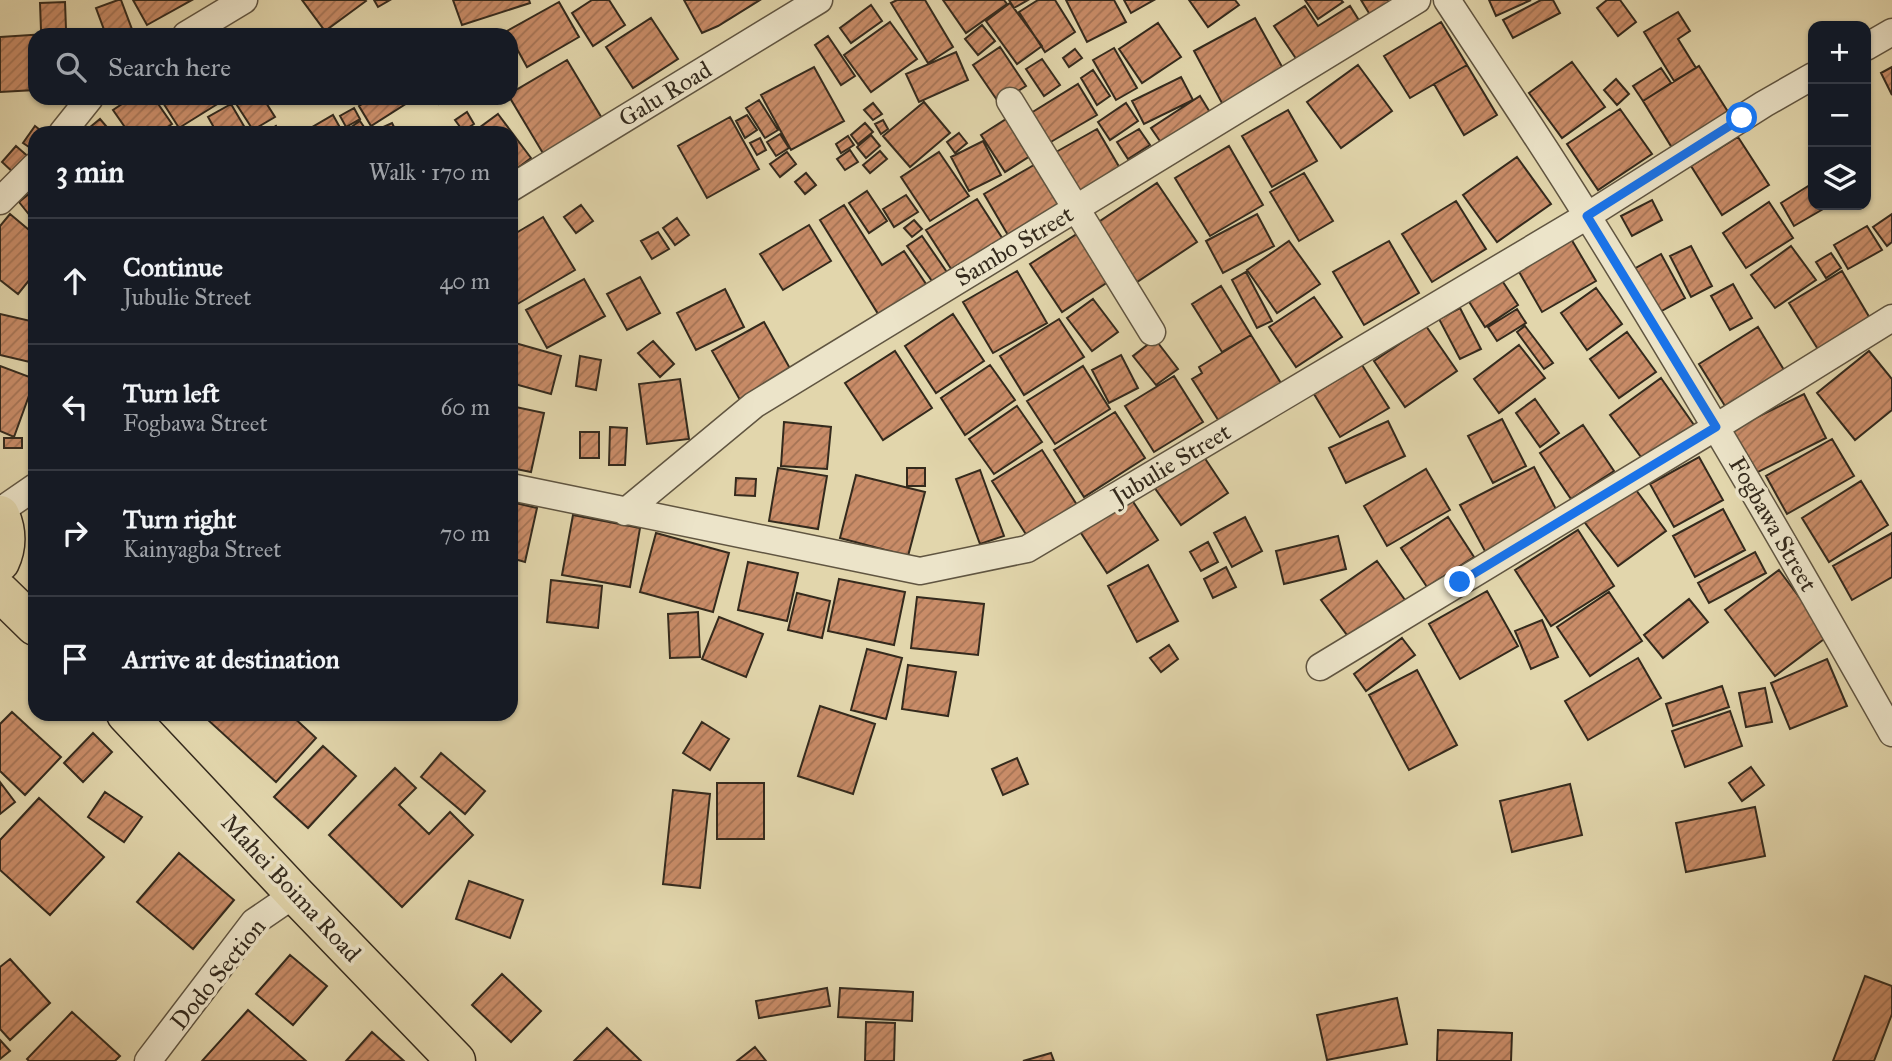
<!DOCTYPE html>
<html lang="en">
<head>
<meta charset="utf-8">
<style>
	:root { --surface:#171b24; --page:#20242c; --text:#f1f3f6; --muted:#9ea1a6; --line:#363941 }
	body { margin:0; font-family:"IM FELL Great Primer",serif; background:var(--page); color:var(--text) }
	.controls { position:absolute; right:21px; top:21px; display:grid; overflow:hidden; border-radius:14px; box-shadow:0 2px 5px #0004 }
	.controls button { width:63px; height:63px; display:grid; place-items:center; padding:0; border:0; border-bottom:2px solid var(--line); background:var(--surface); color:var(--text); font:35px sans-serif }
	.stop { position:absolute; width:21px; height:21px; margin:-16px; border:5px solid #1a73e8; border-radius:50%; background:#fff }
	.stop.end { background:#1a73e8; border-color:#fff; box-shadow:0 2px 7px #0008 }
	.list { margin:0; padding:0; list-style:none }
	h2 { display:flex; justify-content:space-between; align-items:center; height:91px; margin:0; padding:0 28px; font-size:30px }
	h2 small { font-size:23px; font-weight:400; color:var(--muted) }
	.list li { display:grid; grid-template-columns:46px 1fr auto; gap:21px; align-items:center; box-sizing:border-box; height:126px; padding:0 28px; border-top:2px solid var(--line) }
	.list b { display:block; font-size:26px; white-space:nowrap }
	.list p { margin:0; font-size:23px; white-space:nowrap; color:var(--muted) }
	.list em { font-size:23px; font-style:normal; color:var(--muted) }
	.icon { flex:none; width:38px; height:38px; fill:none; stroke:currentColor; stroke-width:2; stroke-linecap:round; stroke-linejoin:round }
	.map { position:relative; flex:none; width:1892px; height:1061px; overflow:hidden }
	.search { position:absolute; background:var(--surface); box-shadow:0 2px 5px #0004; left:28px; top:28px; width:490px; height:77px; display:flex; align-items:center; gap:18px; box-sizing:border-box; padding:0 24px; border-radius:21px; color:var(--muted); font-size:26px }
	.panel { position:absolute; background:var(--surface); box-shadow:0 2px 5px #0004; left:28px; top:126px; width:490px; height:595px; border-radius:21px }
	.map>svg:first-child { display:block }
	.building { fill:url(#building-hatch); stroke:#342a1d; stroke-width:2 }
	.lines { fill:none; stroke-linecap:round; stroke-linejoin:round }
	.street-casing { stroke:#605541; stroke-width:29 }
	.primary-casing { stroke:#342a1d; stroke-width:41 }
	.street { stroke:#ece4c9; stroke-width:26 }
	.primary { stroke:#e2d6ac; stroke-width:38 }
	.route { stroke:#1a73e8; stroke-width:9 }
	.labels { text-anchor:middle; dominant-baseline:central; stroke-width:7; stroke-linejoin:round; paint-order:stroke }
	.street-label { font-size:24px; fill:#342a1d; stroke:#ece4c9 }
</style>
</head>
<body>
<div class="map">
<svg width="1892" height="1061" viewBox="0 0 1892 1061">
	<defs>
		<pattern id="building-hatch" width="6" height="6" patternUnits="userSpaceOnUse" patternTransform="scale(1.75)"><rect width="6" height="6" fill="#c98c68"/><path d="M-1 1l2-2M0 6l6-6M5 7l2-2" fill="none" stroke="#a47355"/></pattern>
	</defs>
	<rect width="100%" height="100%" fill="#e2d6ac"/>
	<filter id="stains"><feTurbulence type="fractalNoise" baseFrequency=".00286" numOctaves="4"/><feColorMatrix values="0 0 0 0 .2 0 0 0 0 .09 0 0 0 0 .02 0 0 0 .5 -.17"/></filter>
	<radialGradient id="worn" r=".72"><stop offset=".6" stop-color="#630" stop-opacity="0"/><stop offset="1" stop-color="#630" stop-opacity=".3"/></radialGradient>
	<path class="building" d="M118,0H121L133,32L124,35H106L96,8Z
		M133,0H192L147,25Z
		M302,0H365L366,1L325,31Z
		M374,0H390L378,7Z
		M453,0H529L530,3L462,25Z
		M592,0H609L625,25L593,46L572,13Z
		M684,0H760L718,26L702,33Z
		M897,0H925L953,47L928,63L891,3Z
		M943,0H1004L1007,4L966,33Z
		M1009,0H1028L1014,8Z
		M1038,0H1055L1075,32L1045,52L1019,12Z
		M1066,0H1114L1126,22L1087,42Z
		M1124,0H1154L1131,13Z
		M1189,0H1235L1239,5L1208,27Z
		M1305,0H1341L1343,2L1318,19Z
		M1361,0H1414L1375,23Z
		M1489,0H1531L1496,16Z
		M1541,0H1553L1560,13L1513,38L1503,20Z
		M1607,0H1620L1636,22L1618,36L1597,8Z
		M65,2L66,29L41,30L40,3Z
		M559,2L579,37L527,67L511,38V35L507,31Z
		M1010,3L1042,46L1017,64L986,21Z
		M871,5L882,21L851,43L840,28Z
		M1305,6L1318,26L1350,6L1365,30L1303,69L1274,26Z
		M1678,12L1690,31L1678,39L1696,68L1674,81L1644,32Z
		M651,18L678,59L633,88L606,47Z
		M1255,18L1285,72L1223,105L1194,51Z
		M890,22L917,59L871,92L844,55Z
		M1441,22L1467,65L1410,98L1384,56Z
		M1158,23L1181,57L1142,83L1119,49Z
		M982,25L995,41L978,55L965,39Z
		M61,33V35H35V90L0,92V37Z
		M828,36L855,76L841,85L815,45Z
		M1000,47L1026,86L999,103L973,65Z
		M1114,48L1137,88L1116,100L1093,60Z
		M1075,49L1082,58L1069,67L1063,58Z
		M956,52L968,80L919,102L906,74Z
		M1042,59L1060,85L1044,96L1026,69Z
		M567,60L603,120L544,155L510,98L511,93Z
		M1572,62L1605,107L1562,138L1529,93Z
		M1358,65L1392,111L1341,148L1307,102Z
		M1467,65L1497,115L1464,135L1434,84Z
		M1699,66L1730,115L1674,151L1643,101Z
		M814,67L844,121L791,150L761,95Z
		M1892,67V95L1881,73Z
		M1661,68L1671,83L1643,101L1633,86Z
		M1093,70L1110,96L1097,105L1081,78Z
		M1181,77L1193,100L1144,124L1132,101Z
		M1616,79L1629,94L1617,105L1604,90Z
		M1078,84L1097,115L1049,143L1031,113Z
		M1200,96L1214,119L1166,150L1151,128Z
		M131,98H154L172,124L159,133H129L113,110Z
		M160,98H227L179,128Z
		M241,98H263L275,117L253,130L235,102Z
		M372,98H415L371,126L359,106Z
		M436,98H452L439,104Z
		M759,100L778,130L765,138L746,108Z
		M924,102L950,133L910,167L883,136Z
		M873,103L882,114L873,120L864,110Z
		M1126,103L1138,121L1110,140L1098,122Z
		M231,104L248,133H217L208,117Z
		M354,108L360,119L346,127L340,116Z
		M1620,109L1652,154L1598,190L1567,144Z
		M1288,110L1317,161L1272,187L1242,136Z
		M467,112L474,124L463,131L455,120Z
		M498,114L531,158L511,173V133H472Z
		M1014,114L1038,151L1005,172L981,135Z
		M333,115L343,133H302Z
		M747,115L757,130L745,138L736,121Z
		M730,117L759,169L707,198L678,146Z
		M100,119L112,133H83Z
		M883,120L888,129L881,134L875,124Z
		M360,121L368,133H349L347,130Z
		M392,123L397,133H370Z
		M865,123L873,132L858,144L851,135Z
		M35,126L44,133H35V151L23,143Z
		M276,126L280,133H265Z
		M1097,129L1121,170L1080,193L1056,152Z
		M1139,129L1150,145L1128,159L1117,142Z
		M959,133L967,143L955,153L947,142Z
		M780,134L789,148L776,156L767,142Z
		M871,135L880,146L866,158L857,147Z
		M848,136L854,145L841,153L836,144Z
		M1738,137L1769,185L1722,215L1691,166Z
		M760,138L766,150L757,155L750,143Z
		M983,141L1001,175L969,191L951,157Z
		M16,146L31,159L16,175L2,162Z
		M1229,146L1263,205L1210,236L1175,178Z
		M850,150L858,162L845,170L837,159Z
		M880,151L887,159L870,173L863,165Z
		M787,152L796,164L780,177L770,164Z
		M939,152L969,196L930,221L901,177Z
		M1517,157L1551,204L1497,242L1463,195Z
		M1039,162L1067,210L1012,242L984,194Z
		M806,173L816,185L805,194L795,182Z
		M1304,173L1333,221L1299,241L1270,192Z
		M1157,183L1197,242L1137,282L1097,223Z
		M1813,183V205H1830L1794,226L1781,203Z
		M35,189V222L19,202Z
		M867,191L887,221L869,233L849,203Z
		M906,195L918,212L894,227L883,209Z
		M977,199L1006,244L955,275L926,230Z
		M1652,200L1662,220L1632,236L1621,216Z
		M1456,201L1486,249L1432,282L1402,234Z
		M1769,202L1793,238L1746,268L1723,233Z
		M581,205L593,221L576,233L564,217Z
		M844,205L882,265L904,251L928,287L880,317L820,220Z
		M10,214L35,235V273L18,294L0,280V226Z
		M1257,214L1274,246L1223,273L1206,241Z
		M1892,214V242L1887,246L1873,227Z
		M543,217L575,270L514,306L511,302V236Z
		M677,218L689,235L675,245L663,228Z
		M914,220L922,229L912,237L904,228Z
		M809,225L831,261L783,290L760,254Z
		M1867,226L1882,250L1848,269L1834,245Z
		M658,232L669,249L652,259L641,241Z
		M1080,232L1111,280L1062,312L1030,264Z
		M1567,232L1596,281L1542,312L1514,263Z
		M922,236L951,278L937,288L907,246Z
		M1289,241L1320,284L1277,313L1247,270Z
		M1389,241L1419,293L1364,325L1333,272Z
		M1691,246L1712,286L1691,297L1670,256Z
		M1791,246L1816,280L1775,308L1751,275Z
		M1831,253L1841,268L1826,278L1816,262Z
		M1661,254L1685,298L1658,313L1634,269Z
		M1017,271L1047,323L993,353L963,302Z
		M1842,271L1871,320L1819,351L1789,303Z
		M1246,272L1272,321L1257,328L1232,280Z
		M640,277L660,313L627,330L607,294Z
		M584,279L605,316L547,348L526,310Z
		M1501,279L1518,305L1485,327L1468,300Z
		M1733,284L1752,318L1730,330L1711,296Z
		M1221,286L1251,335L1222,352L1192,304Z
		M1596,288L1622,324L1587,350L1561,313Z
		M725,289L744,327L696,350L677,313Z
		M1314,297L1342,337L1296,367L1269,327Z
		M1093,299L1118,332L1092,351L1067,318Z
		M1460,308L1481,349L1460,359L1439,319Z
		M1517,309L1526,323L1497,341L1488,327Z
		M0,314L35,322L34,363L0,355Z
		M953,314L984,361L936,393L905,346Z
		M1059,319L1084,357L1024,395L1000,356Z
		M764,322L792,372L740,400L712,351Z
		M1426,326L1457,371L1405,407L1374,361Z
		M1525,326L1553,363L1544,369L1517,332Z
		M1758,327L1784,370L1725,406L1699,364Z
		M1627,332L1656,372L1619,398L1590,359Z
		M1251,335L1284,388L1222,426L1192,379L1202,373L1199,367Z
		M1155,339L1178,369L1156,385L1133,356Z
		M653,341L674,364L660,377L638,353Z
		M515,343L561,356L551,394L511,383V359Z
		M1519,345L1545,378L1499,413L1474,379Z
		M895,351L932,408L883,440L845,383Z
		M1869,351L1892,379V410L1855,440L1817,393Z
		M1121,355L1138,388L1109,403L1092,370Z
		M580,356L601,360L596,390L576,386Z
		M990,365L1015,400L965,435L941,398Z
		M1362,365L1389,408L1340,437L1314,394Z
		M0,366L35,379L14,437L0,431Z
		M1083,366L1110,409L1055,444L1027,401Z
		M1174,376L1203,422L1154,452L1125,406Z
		M1661,378L1694,425L1644,461L1610,415Z
		M680,379L689,439L647,444L639,384Z
		M1804,394L1826,438L1752,475L1729,431Z
		M1535,399L1559,433L1540,447L1516,413Z
		M511,406L544,413L531,472L511,468Z
		M1017,406L1042,442L994,474L969,439Z
		M1115,412L1145,458L1084,497L1054,450Z
		M1502,419L1526,466L1493,483L1468,436Z
		M29,421H35V459H29Z
		M1388,421L1405,456L1346,483L1329,448Z
		M784,422L831,427L827,469L781,466Z
		M1583,425L1614,471L1571,499L1540,453Z
		M610,427L627,428L625,465H609Z
		M580,432H599V458H580Z
		M4,438H22V448H4Z
		M1832,439L1854,476L1787,514L1766,476Z
		M1042,450L1077,505L1027,536L992,481Z
		M1202,454L1228,493L1181,525L1154,487Z
		M1699,457L1723,500L1674,527L1650,484Z
		M1534,467L1559,515L1486,553L1460,505Z
		M778,468L827,476L818,529L769,521Z
		M907,468H925V486H907Z
		M1426,469L1450,510L1387,546L1364,506Z
		M980,470L1004,536L980,544L956,479Z
		M856,475L925,492L908,556L840,538Z
		M736,478L756,479L755,496L735,495Z
		M1628,479L1666,531L1618,566L1579,515Z
		M1861,481L1888,525L1829,562L1802,518Z
		M1130,497L1158,540L1107,573L1079,530Z
		M511,502L537,508L525,562L511,558Z
		M1723,509L1745,550L1695,577L1673,536Z
		M573,515L640,528L630,587L562,575Z
		M1245,517L1262,551L1232,567L1214,533Z
		M1448,517L1474,557L1427,587L1401,548Z
		M1578,530L1614,586L1551,626L1515,570Z
		M656,533L729,553L713,612L640,592Z
		M1892,533V577L1852,600L1833,566Z
		M1338,536L1346,569L1284,584L1276,551Z
		M1208,542L1218,562L1201,571L1190,552Z
		M1755,552L1766,573L1709,603L1698,583Z
		M1377,561L1405,600L1350,639L1321,600Z
		M748,562L798,573L787,621L738,610Z
		M1148,565L1178,621L1137,642L1108,586Z
		M1226,567L1236,587L1213,598L1204,579Z
		M1779,570L1828,636L1775,676L1725,610Z
		M839,579L905,592L894,645L828,631Z
		M551,580L602,586L598,628L547,622Z
		M1487,591L1518,646L1460,679L1429,624Z
		M1609,592L1642,641L1590,676L1557,627Z
		M797,593L830,601L822,638L788,630Z
		M917,597L984,604L978,655L911,648Z
		M1689,599L1708,622L1663,658L1644,635Z
		M698,612L700,657L670,658L668,614Z
		M719,617L763,634L746,677L702,659Z
		M1542,620L1558,657L1531,669L1515,631Z
		M1402,638L1415,655L1366,691L1354,674Z
		M1169,645L1178,659L1161,672L1150,658Z
		M867,649L902,658L886,719L851,710Z
		M1638,658L1661,698L1588,740L1565,701Z
		M1827,659L1847,706L1790,729L1771,683Z
		M908,665L956,672L948,716L902,709Z
		M1417,670L1457,745L1409,770L1369,695Z
		M1722,686L1729,707L1673,726L1666,704Z
		M1765,688L1772,722L1746,727L1739,693Z
		M820,706L875,724L853,794L798,776Z
		M1730,711L1742,746L1685,767L1672,731Z
		M12,712L61,757L25,795L0,771V724Z
		M213,714H290L316,738L276,782L208,720Z
		M702,722L729,739L710,770L683,753Z
		M93,733L112,752L83,782L64,763Z
		M323,746L356,776L308,828L274,797Z
		M441,753L485,791L465,814L421,777Z
		M1017,758L1028,784L1003,795L992,769Z
		M1751,767L1764,785L1742,801L1729,783Z
		M395,768L416,788L399,805L429,834L450,812L473,835L402,907L329,835Z
		M0,782L15,802L0,814Z
		M717,783H764V839H717Z
		M1570,784L1582,835L1512,852L1500,801Z
		M673,790L710,794L700,888L663,884Z
		M105,792L142,817L124,842L88,817Z
		M39,798L104,857L50,915L0,870V840Z
		M1755,807L1765,856L1686,872L1676,823Z
		M179,853L234,900L193,949L137,902Z
		M469,881L523,900L510,938L456,919Z
		M290,955L327,986L293,1025L256,994Z
		M10,959L50,1003L10,1040L0,1029V967Z
		M502,974L541,1011L511,1042L472,1005Z
		M1865,976L1892,986V1014L1874,1061H1833Z
		M827,988L830,1006L759,1018L756,1001Z
		M840,988L913,992L912,1021L838,1017Z
		M1397,998L1407,1044L1327,1060L1317,1015Z
		M248,1010L306,1061H202Z
		M72,1012L120,1056L115,1061H29L27,1059Z
		M866,1022L895,1023L894,1061H865Z
		M607,1028L641,1061H574Z
		M1438,1030L1512,1033L1511,1061H1437Z
		M372,1032L404,1061H346Z
		M0,1040L10,1051L0,1059Z
		M755,1047L766,1061H737Z
		M1051,1053L1054,1061H1023Z"/>
	<g class="lines">
		<defs>
			<path id="street" d="M1447,0C1494,72 1543,144 1588,217C1694,387 1794,559 1892,733
				M186,35L244,0
				M1866,47L1892,32
				M1010,101L1152,332
				M62,133L90,98
				M511,188L819,0
				M0,201L35,166
				M511,487L920,571L1027,549L1587,216L1764,104L1813,76
				M0,511L35,487
				M625,512L754,405L1417,0
				M1320,667L1716,427L1892,318
				M148,1061L254,922L295,894"/>
			<path id="primary" d="M0,515C7,531 7,547 0,562
				M0,592L35,626
				M126,714L295,894L456,1061"/>
		</defs>
		<use href="#street" class="street-casing"/>
		<use href="#primary" class="primary-casing"/>
		<use href="#street" class="street"/>
		<use href="#primary" class="primary"/>
	</g>
	<g class="lines">
		<path class="route" d="M1460,582L1716,427L1587,216L1742,118"/>
	</g>
	<g class="labels">
		<g class="street-label">
			<text transform="translate(665 94) rotate(-31)">Galu Road</text>
			<text transform="translate(1014 246) rotate(-31)">Sambo Street</text>
			<text transform="translate(1171 464) rotate(-31)">Jubulie Street</text>
			<text transform="translate(1773 524) rotate(60)">Fogbawa Street</text>
			<text transform="translate(291 888) rotate(47)">Mahei Boima Road</text>
			<text transform="translate(218 974) rotate(-51)">Dodo Section</text>
		</g>
	</g>
	<rect width="100%" height="100%" filter="url(#stains)"/>
	<rect width="100%" height="100%" fill="url(#worn)"/>
</svg>
<div class="controls">
<button>+</button>
<button>−</button>
<button><svg class="icon" aria-label="layers" viewBox="0 0 24 24"><path d="M12 4l9 5-9 5-9-5zM3 14l9 5 9-5"/></svg></button>
</div>
<div class="stop" style="left:1742px;top:118px"></div>
<div class="stop end" style="left:1460px;top:582px"></div>
<div class="search"><svg class="icon" aria-label="search" viewBox="0 0 24 24"><circle cx="10" cy="10" r="6"/><path d="M15 15l6 6"/></svg>Search here</div>
<section class="panel">
<h2>3 min<small>Walk · 170 m</small></h2>
<ul class="list">
<li><svg class="icon" aria-label="ahead" viewBox="0 0 24 24"><path d="M12 20V5M6 11l6-6 6 6"/></svg><div><b>Continue</b><p>Jubulie Street</p></div><em>40 m</em></li>
<li><svg class="icon" aria-label="left" viewBox="0 0 24 24"><path d="M17 20v-9H6M10 6l-5 5 5 5"/></svg><div><b>Turn left</b><p>Fogbawa Street</p></div><em>60 m</em></li>
<li><svg class="icon" aria-label="right" viewBox="0 0 24 24"><path d="M7 20v-9h11M14 6l5 5-5 5"/></svg><div><b>Turn right</b><p>Kainyagba Street</p></div><em>70 m</em></li>
<li><svg class="icon" aria-label="arrive" viewBox="0 0 24 24"><path d="M6 21V4h12l-3 4 3 4H6"/></svg><div><b>Arrive at destination</b></div></li>
</ul>
</section>
</div>
</body>
</html>
